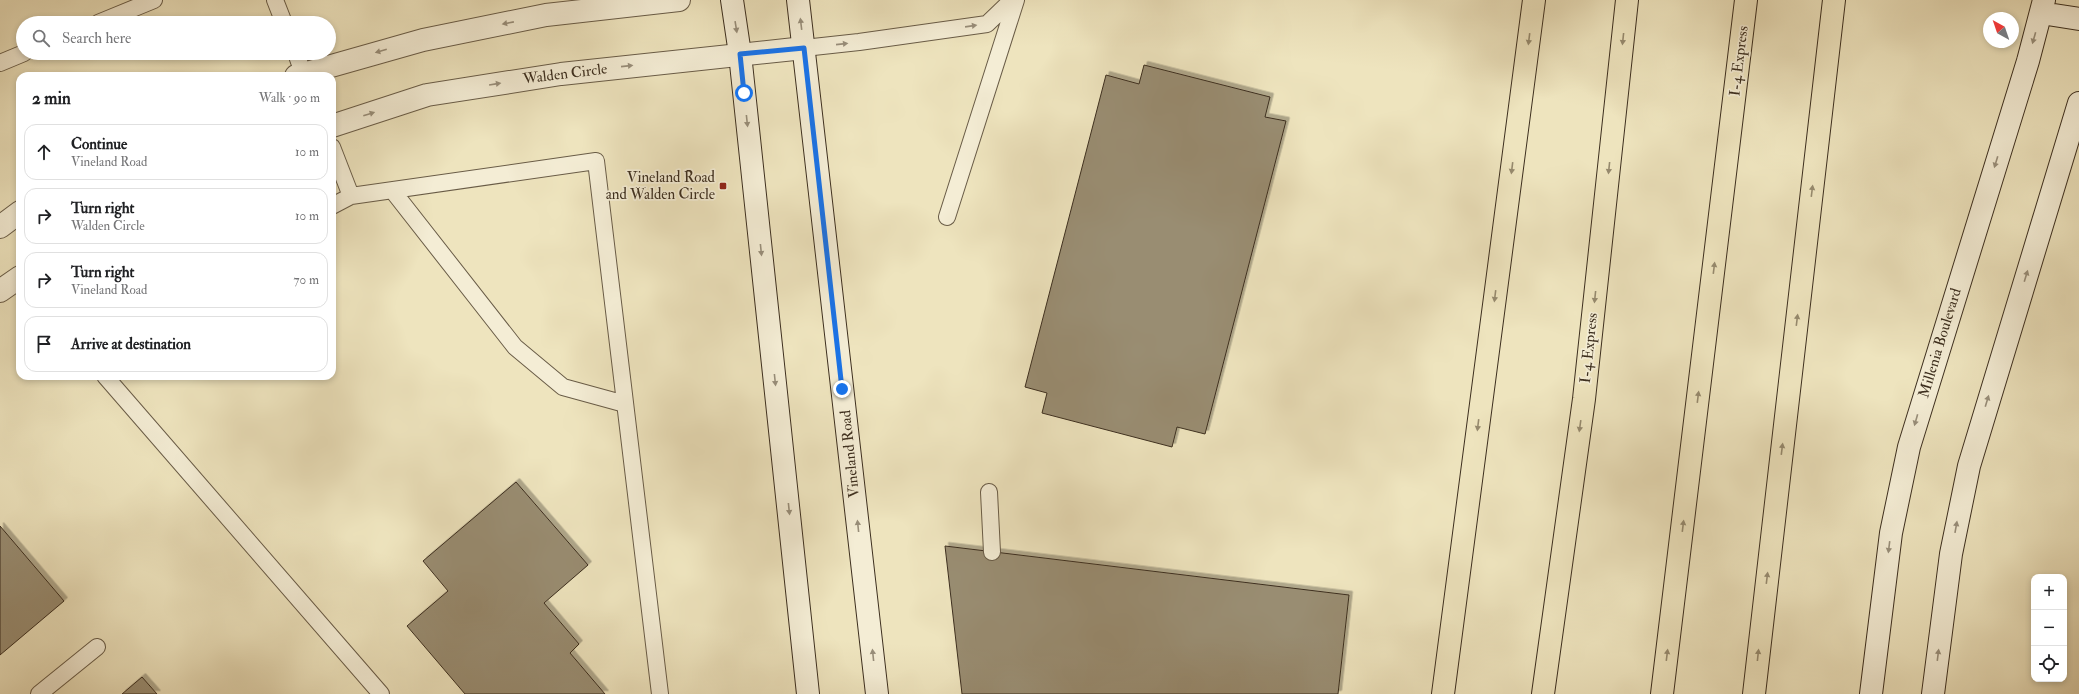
<!DOCTYPE html>
<html lang="en">
<head>
<meta charset="utf-8">
<style>
	:root { --surface:#fff; --page:#f2f2f2; --text:#202124; --muted:#757577; --line:#e0e0e0 }
	body { margin:0; font-family:"IM FELL Double Pica",serif; background:var(--page); color:var(--text) }
	.controls { position:absolute; right:12px; bottom:12px; display:grid; overflow:hidden; border-radius:8px; box-shadow:0 2px 6px #0003 }
	.controls button { width:36px; height:36px; display:grid; place-items:center; padding:0; border:0; border-bottom:1px solid var(--line); background:var(--surface); color:var(--text); font:20px sans-serif }
	.compass { position:absolute; left:1983px; top:12px; width:36px; height:36px; border-radius:50%; background:var(--surface); box-shadow:0 2px 6px #0003; rotate:320deg }
	.stop { position:absolute; width:12px; height:12px; margin:-9px; border:3px solid #1a73e8; border-radius:50%; background:#fff }
	.stop.end { background:#1a73e8; border-color:#fff; box-shadow:0 1px 4px #0008 }
	.list { margin:0; padding:0; list-style:none }
	h2 { display:flex; justify-content:space-between; align-items:center; height:52px; margin:0; padding:0 16px; font-size:17px }
	h2 small { font-size:13px; font-weight:400; color:var(--muted) }
	.list li { display:grid; grid-template-columns:26px 1fr auto; gap:12px; align-items:center; box-sizing:border-box; height:56px; margin:0 8px 8px; padding:0 8px; border:1px solid var(--line); border-radius:12px }
	.list b { display:block; font-size:15px; white-space:nowrap }
	.list p { margin:0; font-size:13px; white-space:nowrap; color:var(--muted) }
	.list em { font-size:13px; font-style:normal; color:var(--muted) }
	.icon { flex:none; width:22px; height:22px; fill:none; stroke:currentColor; stroke-width:2; stroke-linecap:round; stroke-linejoin:round }
	.map { position:relative; flex:none; width:2079px; height:694px; overflow:hidden }
	.search { position:absolute; background:var(--surface); box-shadow:0 2px 6px #0003; left:16px; top:16px; width:320px; height:44px; display:flex; align-items:center; gap:10px; box-sizing:border-box; padding:0 14px; border-radius:22px; color:var(--muted); font-size:15px }
	.panel { position:absolute; background:var(--surface); box-shadow:0 2px 6px #0003; left:16px; top:72px; width:320px; height:308px; border-radius:12px }
	.map>svg:first-child { display:block }
	.building { fill:#998d72; stroke:#3d2f1f; filter:url(#shadow) }
	.lines { fill:none; stroke-linecap:round; stroke-linejoin:round }
	.lane-casing { stroke:#695c47; stroke-width:18 }
	.street-casing { stroke:#695c47; stroke-width:24 }
	.secondary-casing { stroke:#3d2f1f; stroke-width:24 }
	.highway-casing { stroke:#3d2f1f; stroke-width:24 }
	.lane { stroke:#f4edd5; stroke-width:16 }
	.street { stroke:#f4edd5; stroke-width:22 }
	.secondary { stroke:#f4edd5; stroke-width:22 }
	.highway { stroke:#eee4be; stroke-width:22 }
	.oneway { fill:#988e7a }
	.oneway2 { fill:#968a6e }
	.route { stroke:#1a73e8; stroke-width:5 }
	.poi-dot { fill:#8f2418; stroke:#f4edd5; stroke-width:1.5 }
	.labels { text-anchor:middle; dominant-baseline:central; stroke-width:3.5; stroke-linejoin:round; paint-order:stroke }
	.street-label { font-size:15px; fill:#3d2f1f; stroke:#f4edd5 }
	.poi-label { font-size:15px; fill:#3d2f1f; stroke:#f4edd5; text-anchor:end }
</style>
</head>
<body>
<div class="map">
<svg width="2079" height="694" viewBox="0 0 2079 694">
	<defs>
		<filter id="shadow"><feDropShadow dx="3.5" dy="-3.5" stdDeviation="0" flood-color="#0004"/></filter>
	</defs>
	<rect width="100%" height="100%" fill="#eee4be"/>
	<filter id="stains"><feTurbulence type="fractalNoise" baseFrequency=".005" numOctaves="4"/><feColorMatrix values="0 0 0 0 .2 0 0 0 0 .09 0 0 0 0 .02 0 0 0 .5 -.17"/></filter>
	<radialGradient id="worn" r=".72"><stop offset=".6" stop-color="#630" stop-opacity="0"/><stop offset="1" stop-color="#630" stop-opacity=".3"/></radialGradient>
	<path class="building" d="M1144,65L1270,97L1265,117L1286,121L1205,434L1177,427L1172,447L1042,413L1047,393L1025,387L1106,75L1139,84Z
		M516,482L588,565L544,603L579,644L570,653L605,694H465L407,626L448,591L423,561Z
		M0,526L64,601L0,655Z
		M945,546L1349,595L1338,694H962Z
		M142,677L157,694H122Z"/>
	<g class="lines">
		<defs>
			<path id="lane" d="M275,0L284,23
				M98,23L154,0
				M804,48L859,42L987,24L1012,0
				M296,53L304,76
				M0,63L24,53
				M332,147L351,196
				M392,190L515,347L563,387L625,404
				M332,206L351,196L596,161L660,694
				M947,217L1016,0
				M105,376L381,694
				M989,492L992,552
				M39,694L97,647"/>
			<path id="street" d="M296,76L423,40L546,15L679,0
				M332,126L427,95L561,74L804,48
				M0,227L20,212
				M0,291L20,277"/>
			<path id="secondary" d="M732,0L740,54L808,694
				M798,0L877,694
				M2041,13L2079,19
				M1871,694L1891,533L1909,447L2028,61L2044,0
				M1933,694L1951,554L1969,466L2079,103"/>
			<path id="highway" d="M1443,694L1534,0
				M1543,694L1584,399L1627,0
				M1662,694L1746,0
				M1754,694L1834,0"/>
		</defs>
		<use href="#lane" class="lane-casing"/>
		<use href="#street" class="street-casing"/>
		<use href="#secondary" class="secondary-casing"/>
		<use href="#highway" class="highway-casing"/>
		<use href="#lane" class="lane"/>
		<use href="#street" class="street"/>
		<use href="#secondary" class="secondary"/>
		<use href="#highway" class="highway"/>
	</g>
	<defs><path id="oneway-solid" d="M-6-.8H1V-3.2L6.5 0L1 3.2V.8H-6Z"/></defs>
	<g class="oneway">
		<use href="#oneway-solid" transform="translate(508 23) rotate(169)"/>
		<use href="#oneway-solid" transform="translate(801 24) rotate(-97)"/>
		<use href="#oneway-solid" transform="translate(971 26) rotate(-8)"/>
		<use href="#oneway-solid" transform="translate(736 27) rotate(81)"/>
		<use href="#oneway-solid" transform="translate(2034 38) rotate(106)"/>
		<use href="#oneway-solid" transform="translate(842 44) rotate(-6)"/>
		<use href="#oneway-solid" transform="translate(381 51) rotate(164)"/>
		<use href="#oneway-solid" transform="translate(627 66) rotate(-6)"/>
		<use href="#oneway-solid" transform="translate(495 84) rotate(-9)"/>
		<use href="#oneway-solid" transform="translate(369 114) rotate(-18)"/>
		<use href="#oneway-solid" transform="translate(747 121) rotate(84)"/>
		<use href="#oneway-solid" transform="translate(1996 162) rotate(107)"/>
		<use href="#oneway-solid" transform="translate(761 250) rotate(84)"/>
		<use href="#oneway-solid" transform="translate(2026 276) rotate(-73)"/>
		<use href="#oneway-solid" transform="translate(775 380) rotate(84)"/>
		<use href="#oneway-solid" transform="translate(1987 401) rotate(-73)"/>
		<use href="#oneway-solid" transform="translate(1916 420) rotate(106)"/>
		<use href="#oneway-solid" transform="translate(789 509) rotate(84)"/>
		<use href="#oneway-solid" transform="translate(858 526) rotate(-96)"/>
		<use href="#oneway-solid" transform="translate(1956 527) rotate(-80)"/>
		<use href="#oneway-solid" transform="translate(1889 547) rotate(97)"/>
		<use href="#oneway-solid" transform="translate(873 655) rotate(-96)"/>
		<use href="#oneway-solid" transform="translate(1938 655) rotate(-83)"/>
	</g>
	<g class="oneway2">
		<use href="#oneway-solid" transform="translate(1529 39) rotate(97)"/>
		<use href="#oneway-solid" transform="translate(1623 39) rotate(96)"/>
		<use href="#oneway-solid" transform="translate(1512 168) rotate(97)"/>
		<use href="#oneway-solid" transform="translate(1609 168) rotate(96)"/>
		<use href="#oneway-solid" transform="translate(1812 191) rotate(-83)"/>
		<use href="#oneway-solid" transform="translate(1714 268) rotate(-83)"/>
		<use href="#oneway-solid" transform="translate(1495 296) rotate(97)"/>
		<use href="#oneway-solid" transform="translate(1595 297) rotate(96)"/>
		<use href="#oneway-solid" transform="translate(1797 320) rotate(-83)"/>
		<use href="#oneway-solid" transform="translate(1698 397) rotate(-83)"/>
		<use href="#oneway-solid" transform="translate(1478 425) rotate(97)"/>
		<use href="#oneway-solid" transform="translate(1580 426) rotate(98)"/>
		<use href="#oneway-solid" transform="translate(1782 449) rotate(-83)"/>
		<use href="#oneway-solid" transform="translate(1683 526) rotate(-83)"/>
		<use href="#oneway-solid" transform="translate(1767 578) rotate(-83)"/>
		<use href="#oneway-solid" transform="translate(1667 655) rotate(-83)"/>
		<use href="#oneway-solid" transform="translate(1758 655) rotate(-84)"/>
	</g>
	<g class="lines">
		<path class="route" d="M744,93L740,54L804,48L842,389"/>
	</g>
	<rect class="poi-dot" x="719" y="182" width="8" height="8" rx="2"/>
	<g class="labels">
		<g class="street-label">
			<text transform="translate(1739 61) rotate(-83)">I-4 Express</text>
			<text transform="translate(565 74) rotate(-7)">Walden Circle</text>
			<text transform="translate(1940 343) rotate(-73)">Millenia Boulevard</text>
			<text transform="translate(1589 348) rotate(-84)">I-4 Express</text>
			<text transform="translate(850 454) rotate(-96)">Vineland Road</text>
		</g>
		<g class="poi-label">
			<text x="715" y="177">Vineland Road<tspan x="715" dy="17">and Walden Circle</tspan></text>
		</g>
	</g>
	<rect width="100%" height="100%" filter="url(#stains)"/>
	<rect width="100%" height="100%" fill="url(#worn)"/>
</svg>
<div class="controls">
<button>+</button>
<button>−</button>
<button><svg class="icon" aria-label="locate" viewBox="0 0 24 24"><circle cx="12" cy="12" r="6"/><path d="M12 2v4M12 18v4M2 12h4M18 12h4"/></svg></button>
</div>
<svg class="compass" viewBox="-18 -18 36 36"><path d="M0-13l5 13h-10z" fill="#e53935"/><path d="M0 13l5-13h-10z" fill="#757577"/></svg>
<div class="stop" style="left:744px;top:93px"></div>
<div class="stop end" style="left:842px;top:389px"></div>
<div class="search"><svg class="icon" aria-label="search" viewBox="0 0 24 24"><circle cx="10" cy="10" r="6"/><path d="M15 15l6 6"/></svg>Search here</div>
<section class="panel">
<h2>2 min<small>Walk · 90 m</small></h2>
<ul class="list">
<li><svg class="icon" aria-label="ahead" viewBox="0 0 24 24"><path d="M12 20V5M6 11l6-6 6 6"/></svg><div><b>Continue</b><p>Vineland Road</p></div><em>10 m</em></li>
<li><svg class="icon" aria-label="right" viewBox="0 0 24 24"><path d="M7 20v-9h11M14 6l5 5-5 5"/></svg><div><b>Turn right</b><p>Walden Circle</p></div><em>10 m</em></li>
<li><svg class="icon" aria-label="right" viewBox="0 0 24 24"><path d="M7 20v-9h11M14 6l5 5-5 5"/></svg><div><b>Turn right</b><p>Vineland Road</p></div><em>70 m</em></li>
<li><svg class="icon" aria-label="arrive" viewBox="0 0 24 24"><path d="M6 21V4h12l-3 4 3 4H6"/></svg><div><b>Arrive at destination</b></div></li>
</ul>
</section>
</div>
</body>
</html>
